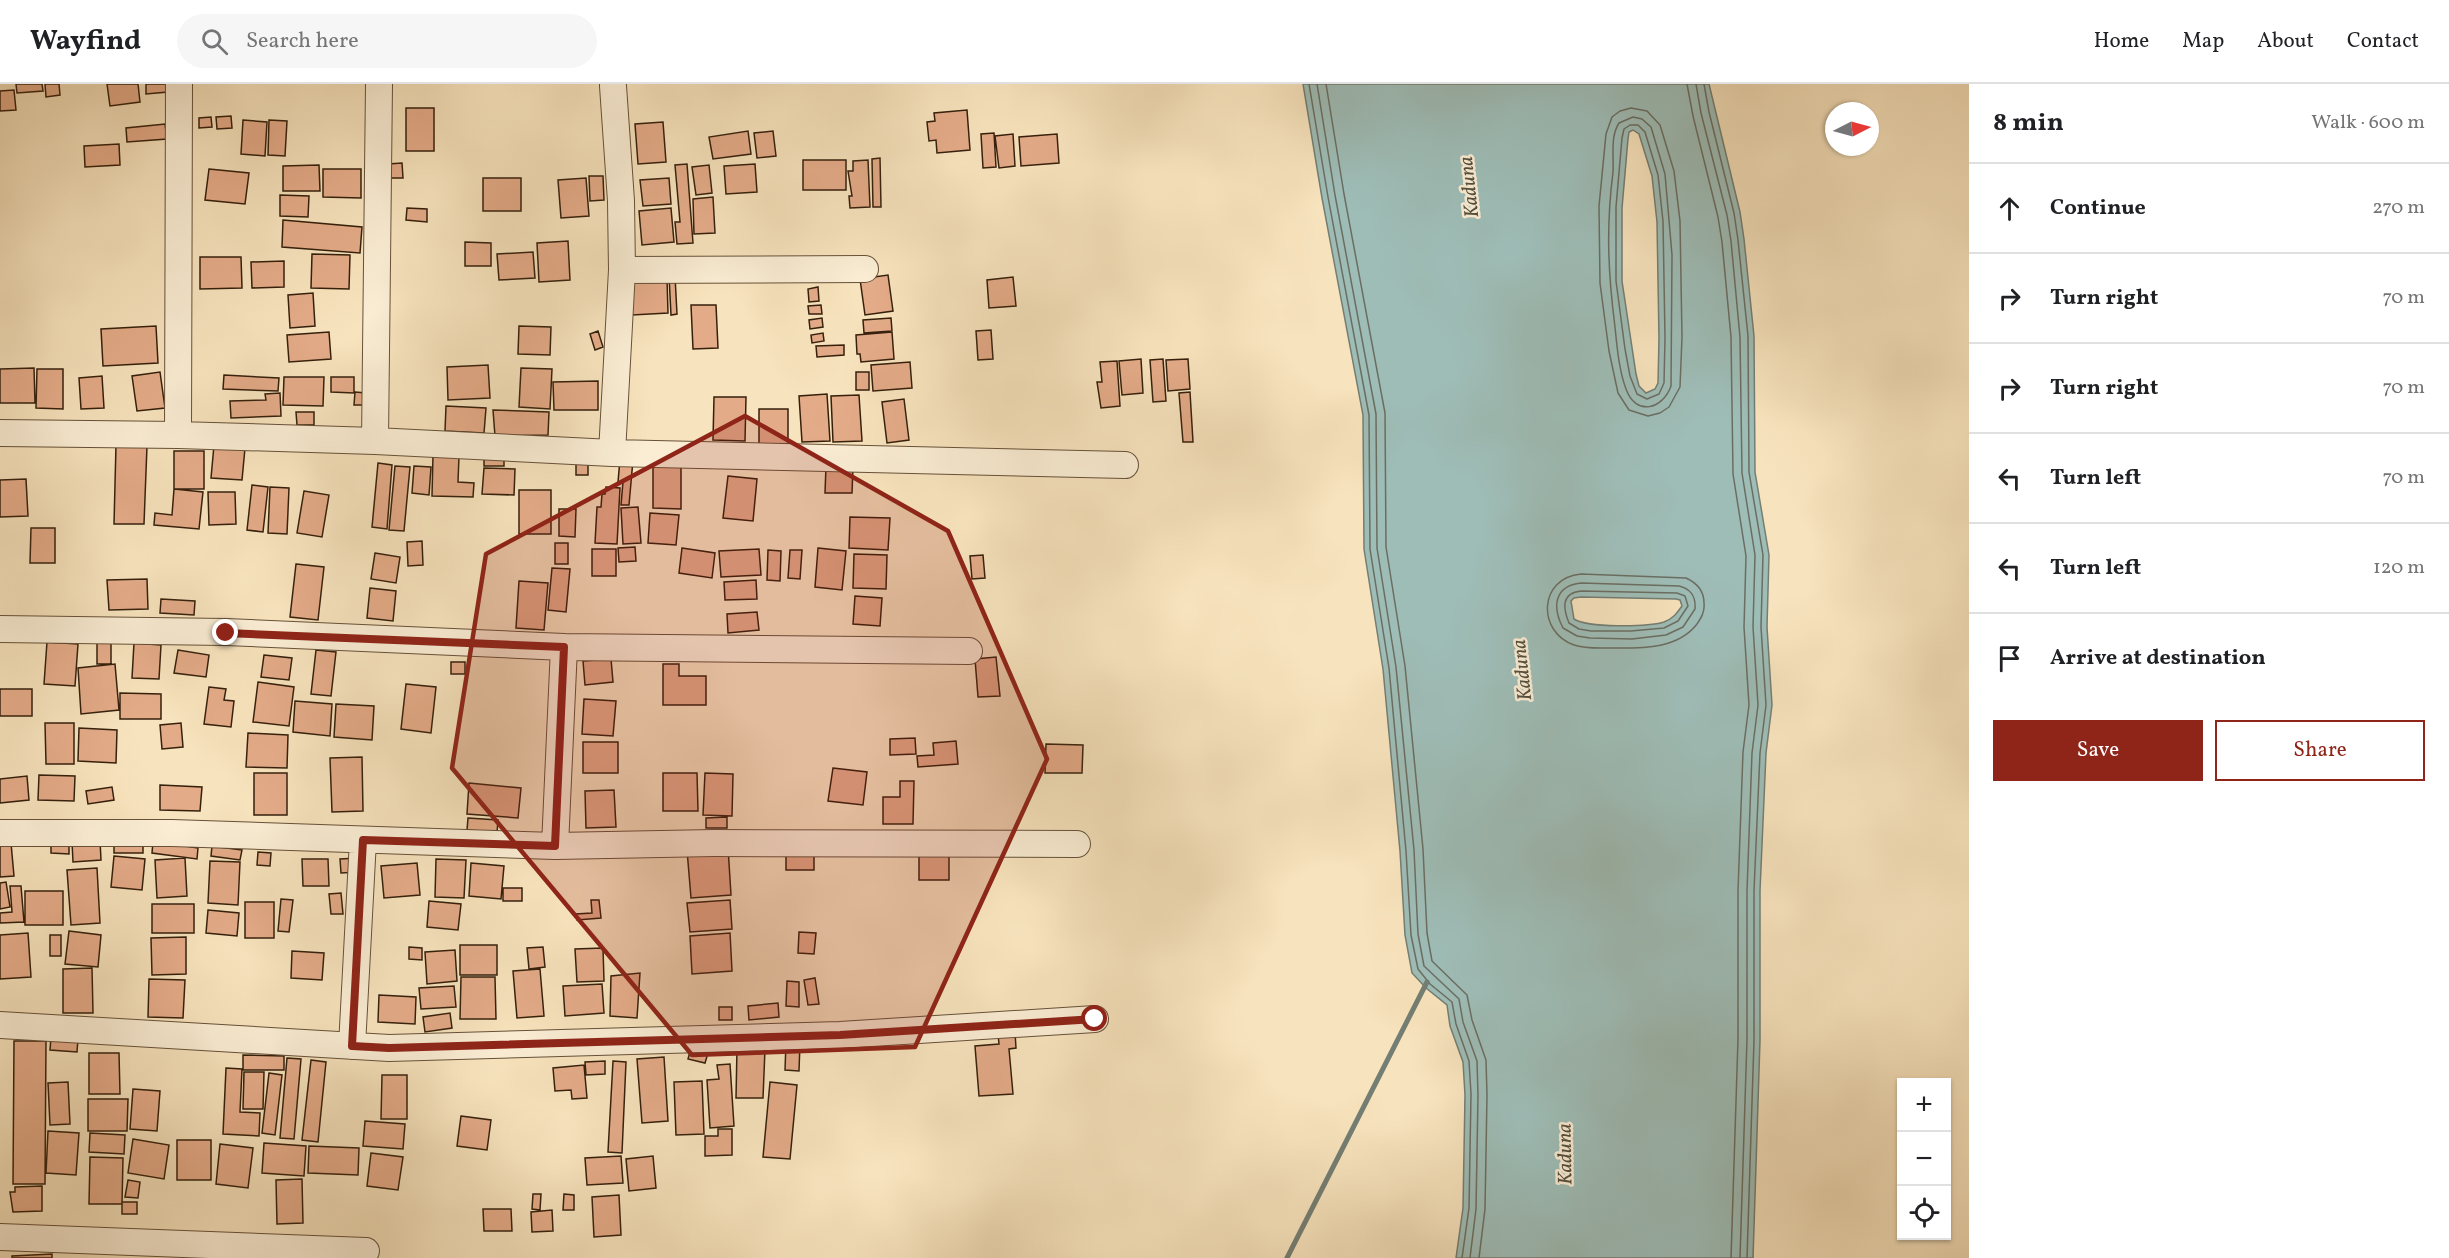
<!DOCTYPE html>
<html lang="en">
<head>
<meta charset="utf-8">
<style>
	:root { --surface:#fff; --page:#f6f6f6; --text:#202124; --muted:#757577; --line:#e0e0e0; --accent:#8f2418 }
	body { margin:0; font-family:Vollkorn,serif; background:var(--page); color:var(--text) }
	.controls { position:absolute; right:18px; bottom:18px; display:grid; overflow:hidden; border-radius:0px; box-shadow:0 2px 4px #0004 }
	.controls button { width:54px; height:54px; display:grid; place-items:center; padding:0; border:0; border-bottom:2px solid var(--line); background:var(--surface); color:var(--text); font:30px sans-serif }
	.compass { position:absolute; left:1825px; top:18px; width:54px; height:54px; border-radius:50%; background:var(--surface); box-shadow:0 2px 4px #0004; rotate:84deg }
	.stop { position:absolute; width:18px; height:18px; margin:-14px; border:4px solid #8f2418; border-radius:50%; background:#fff }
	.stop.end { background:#8f2418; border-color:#fff; box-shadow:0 2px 6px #0008 }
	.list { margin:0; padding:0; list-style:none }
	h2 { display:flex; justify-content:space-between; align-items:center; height:78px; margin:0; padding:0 24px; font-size:26px }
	h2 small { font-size:20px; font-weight:400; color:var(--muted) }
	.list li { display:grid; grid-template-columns:39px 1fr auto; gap:18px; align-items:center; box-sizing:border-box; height:90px; padding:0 24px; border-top:2px solid var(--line) }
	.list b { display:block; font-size:22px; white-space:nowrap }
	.list em { font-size:20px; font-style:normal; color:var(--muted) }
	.actions { display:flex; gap:12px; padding:18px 24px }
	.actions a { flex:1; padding:14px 0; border:2px solid var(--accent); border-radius:0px; text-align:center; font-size:21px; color:var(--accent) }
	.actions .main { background:var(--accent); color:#fff }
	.icon { flex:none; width:33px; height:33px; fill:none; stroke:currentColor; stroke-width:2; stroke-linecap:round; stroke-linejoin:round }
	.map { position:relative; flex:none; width:1969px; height:1174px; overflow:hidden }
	header { display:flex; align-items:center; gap:36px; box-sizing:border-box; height:84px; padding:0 30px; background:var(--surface); border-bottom:2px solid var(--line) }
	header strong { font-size:28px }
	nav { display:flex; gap:33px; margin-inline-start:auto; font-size:21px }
	.search { width:420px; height:54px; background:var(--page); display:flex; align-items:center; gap:15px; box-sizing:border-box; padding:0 21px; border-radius:33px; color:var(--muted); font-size:22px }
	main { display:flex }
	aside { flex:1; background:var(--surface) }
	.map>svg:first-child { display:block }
	.water { fill:#9ebdb7; stroke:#747e73; stroke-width:1.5; fill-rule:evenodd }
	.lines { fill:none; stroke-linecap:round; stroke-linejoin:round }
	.shore { stroke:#6a6e62; stroke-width:1.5 }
	.stream { stroke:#747e73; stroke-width:5 }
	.building { fill:#e4ab88; stroke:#35200c; stroke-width:1.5 }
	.minor-casing { stroke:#665138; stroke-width:28 }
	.minor { stroke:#faedd4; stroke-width:26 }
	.route { stroke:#8f2418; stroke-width:8 }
	.marked { fill:#8f2418; fill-opacity:0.2; stroke:#8f2418; stroke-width:4.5; stroke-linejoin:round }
	.labels { text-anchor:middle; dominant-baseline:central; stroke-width:5; stroke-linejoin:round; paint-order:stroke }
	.water-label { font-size:20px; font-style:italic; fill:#544f3f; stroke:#faedd4 }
</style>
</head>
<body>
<header>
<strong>Wayfind</strong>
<div class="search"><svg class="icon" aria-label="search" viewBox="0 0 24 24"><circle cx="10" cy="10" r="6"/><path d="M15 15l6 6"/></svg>Search here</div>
<nav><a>Home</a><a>Map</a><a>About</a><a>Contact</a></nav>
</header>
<main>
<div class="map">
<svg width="1969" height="1174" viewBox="0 0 1969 1174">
	<rect width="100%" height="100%" fill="#f7e3bd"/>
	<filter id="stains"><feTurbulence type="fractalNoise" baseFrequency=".00333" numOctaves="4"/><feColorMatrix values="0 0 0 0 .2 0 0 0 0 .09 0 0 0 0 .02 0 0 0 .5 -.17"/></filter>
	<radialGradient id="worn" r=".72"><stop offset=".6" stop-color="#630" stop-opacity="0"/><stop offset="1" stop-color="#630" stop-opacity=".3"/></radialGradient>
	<path class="water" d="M1303,0H1709L1740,128L1744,155L1754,252L1755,388L1769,471L1767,543L1772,621L1766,669L1760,807V956L1753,1174H1456L1463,1124L1465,1011L1463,978L1450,942L1447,921L1426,904L1412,889L1405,851L1400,767L1383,585L1364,465L1363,331L1322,114ZM1633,46L1639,50L1652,92L1657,138L1659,254L1658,299L1655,305L1646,309L1639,302L1636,290L1622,197V124L1628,55L1629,48ZM1581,513L1676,515L1680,516L1682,522C1677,529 1673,535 1664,538C1647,543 1588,544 1574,535L1571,517L1574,514Z"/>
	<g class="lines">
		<path class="shore" d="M1309,0L1328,113L1369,331L1370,465L1389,584L1406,767L1411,851L1418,885L1430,900L1452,918L1456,940L1469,977L1471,1010L1469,1124L1462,1174
			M1317,0L1335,111L1376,330L1377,464L1396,583L1414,766L1418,850L1424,882L1459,915L1463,938L1477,977L1478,1011L1476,1125L1470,1174
			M1326,0L1344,110L1385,329L1386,463L1405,582L1423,765L1427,849L1432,877L1467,911L1472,936L1486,976L1487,1011L1485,1125L1479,1174
			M1687,0L1693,32L1718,133L1722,158L1731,253L1733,390L1746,472L1744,543L1749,621L1743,668L1738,807V955L1731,1174
			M1696,0L1701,29L1727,131L1731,157L1740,253L1742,389L1755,471L1753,543L1758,621L1752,669L1747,807V955L1740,1174
			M1704,0L1709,28L1734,129L1738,156L1748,252L1749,388L1763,471L1761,543L1766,621L1760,669L1754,807V956L1747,1174
			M1631,24L1647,27L1660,41L1674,87L1680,137L1682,253L1680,303L1669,323L1660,329L1648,332L1629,326L1618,309L1609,267L1600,199L1599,122L1606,50L1612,33L1620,27Z
			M1633,33L1642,35L1651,43L1665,90L1672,171L1671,302C1663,325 1636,333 1626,305C1619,286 1617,263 1615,243C1608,188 1606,143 1613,88C1614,72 1610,53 1619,39Z
			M1630,41H1638L1645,48L1658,91L1663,137L1665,254L1664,299L1659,310L1647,315L1637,310L1630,292L1625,265L1616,197V123L1622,54L1624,45Z
			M1581,490L1686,494C1697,499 1704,507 1704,519C1705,528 1701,534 1697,540C1677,566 1640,564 1611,564C1599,564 1585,565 1574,561C1537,548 1538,494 1581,490Z
			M1581,499L1679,502C1691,505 1696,512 1695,525L1683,543L1666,551L1632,555L1590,554L1577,552L1563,544C1552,523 1554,502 1581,499Z
			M1581,507L1677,509L1685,512L1688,522L1678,537L1664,544L1631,547H1591L1579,545L1569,539C1563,524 1561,509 1581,507Z"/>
		<path class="stream" d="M1287,1174L1427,898"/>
	</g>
	<path class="building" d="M16,0H42L43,7L17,9Z
		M45,0H59L60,11L46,13Z
		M107,0H138L140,18L110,22Z
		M146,0H167L168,8L146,10Z
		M14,6L16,26L0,27V7Z
		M406,24H434V67H406Z
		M967,26L970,66L937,69L936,56L929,57L927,38L935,37L934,29Z
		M231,32L232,44L217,45L216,33Z
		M211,33L212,43L199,44V34Z
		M243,36L267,38L265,72L241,70Z
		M269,36L287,37L285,72L268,71Z
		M663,38L666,78L638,80L635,40Z
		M165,40L167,55L127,58L126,44Z
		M748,47L751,70L713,75L709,53Z
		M773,47L776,72L757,74L754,49Z
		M994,49L996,83L983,84L981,50Z
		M1013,50L1015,82L999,84L995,52Z
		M1057,50L1059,79L1021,82L1019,53Z
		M119,60L120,81L85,83L84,62Z
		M880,74L881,123H873L872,75Z
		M803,76H846V106H803Z
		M868,76L870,123L850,124L849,112H852L848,87H853V77Z
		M402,79L403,94H389L388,80Z
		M687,80L693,159L677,160L675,138H680L675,81Z
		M755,80L757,108L726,110L724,82Z
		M319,81L320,107H283V82Z
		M709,81L712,109L696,111L692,83Z
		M209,85L249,89L245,120L205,116Z
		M323,85H361V114L323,113Z
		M589,92H603L604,116L590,117Z
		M483,94H521V127H483Z
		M586,94L589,132L561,134L558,96Z
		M669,94L671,120L643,122L640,96Z
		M280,111L309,112L308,133L280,132Z
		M713,113L715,149L694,150L693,115Z
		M407,124L427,125V138L406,136Z
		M671,124L674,158L642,161L639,127Z
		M283,136L362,143L360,169L282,163Z
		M568,157L570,196L539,198L537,159Z
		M465,158L491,159V182H465Z
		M533,168L535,194L499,196L497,170Z
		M312,170L350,171L349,205L311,204Z
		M200,173H241L242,204L200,205Z
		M284,177V203L252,204L251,178Z
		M888,191L893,227L865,231L860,195Z
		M669,192H675L677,230L671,231Z
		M1013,193L1016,222L989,224L987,196Z
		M667,195L668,229L632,231L631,197Z
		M818,203L819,217L809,218L808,205Z
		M313,209L315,242L290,244L288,211Z
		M691,221H716L718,264L693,265Z
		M821,221L822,230H809L808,222Z
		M822,234L823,243L810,245L809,236Z
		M891,234L892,247L864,249L863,236Z
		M156,242L158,279L103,282L101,245Z
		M519,242L551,243L550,271L518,270Z
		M991,246L993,275L978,276L976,247Z
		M598,247L603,263L595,266L590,250Z
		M329,248L331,275L289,278L287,251Z
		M892,248L894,275L861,278L860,270H857L856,251Z
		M823,249L824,257L812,259L811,251Z
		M844,261V271L817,273L816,262Z
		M1141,275L1143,309L1122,311L1119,277Z
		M1163,275L1166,317L1153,318L1150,276Z
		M1188,275L1190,305L1168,307L1166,276Z
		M1117,277L1120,322L1101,324L1097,298H1102L1100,278Z
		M910,278L912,304L873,307L871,281Z
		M488,281L490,314L448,316L447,283Z
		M34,284L35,319H0V285Z
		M521,284L552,285L550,325L519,323Z
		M37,285H63V325L36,324Z
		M160,288L165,324L137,327L132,292Z
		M856,288H869V306H856Z
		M224,291L279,294L278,307L223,305Z
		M102,292L104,324L81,325L79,294Z
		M284,293H324L323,322L283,321Z
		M331,293H354V309L331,308Z
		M598,297V326H554L553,298Z
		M355,308L366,309L365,321H354Z
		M1190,308L1193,358H1183L1179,309Z
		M280,309L281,332L231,334L230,317L266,316L265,310Z
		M827,310L830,357L802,358L799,312Z
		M859,311L862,357L833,358L831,312Z
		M714,313H746L745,357L713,356Z
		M904,315L909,356L887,359L882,318Z
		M446,322L486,324L484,349L445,347Z
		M759,325H788V360H759Z
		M493,326L549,328L548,351L495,352Z
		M296,328H314V341H297Z
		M116,361L147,362L144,440H114Z
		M214,361L245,364L242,396L211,394Z
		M174,367H204V405H174Z
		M433,371L459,372L458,398L474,399L473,413L432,412Z
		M484,373H504V382H484Z
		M620,375L633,376L629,421H621L623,398H618Z
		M576,378H588V391H576Z
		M378,379L392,381L387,445L372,443Z
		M395,382L410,383L404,447L389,446Z
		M414,382L431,383L429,411L412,409Z
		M653,382H681V425L653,424Z
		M826,382L853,383L852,409H825Z
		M484,384L515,385L514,411L482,410Z
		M728,392L757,395L753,437L723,434Z
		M26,395L28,432L0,433V396Z
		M252,401L268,403L263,448L247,446Z
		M270,403L289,404L287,450L268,449Z
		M606,403L620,404L617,460L595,459L597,423H601L602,410H605Z
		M174,405L203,408L199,445L154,441L155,429L172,431Z
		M519,406H551V450H519Z
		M304,407L329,411L322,453L297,449Z
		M208,408H235L236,440L209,441Z
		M638,423L641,459L623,460L621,424Z
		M559,425H576L575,453L559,452Z
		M650,429L679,431L676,461L648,459Z
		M850,433L890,434L888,466L849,464Z
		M31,444H55V479H30Z
		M422,457L423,481L408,482L407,458Z
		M555,459H568V480H555Z
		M635,463L636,477L619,478L618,464Z
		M682,464L715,469L712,494L679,489Z
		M818,464L846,467L842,506L815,503Z
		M592,465H616V492H592Z
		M759,465L761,491L721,493L719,467Z
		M768,466L781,467L780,497L767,496Z
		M790,466H802L800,495L788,494Z
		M375,469L400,473L396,499L371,495Z
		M854,470L887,471L886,505L853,504Z
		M983,471L985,494L972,495L970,472Z
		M296,480L324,483L318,536L290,533Z
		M552,484L570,485L566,528L548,526Z
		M147,495L148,525L109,526L107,496Z
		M756,496L757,515L725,516L724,498Z
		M519,497L548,499L544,546L516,544Z
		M370,504L396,507L393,537L367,534Z
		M855,512L882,514L880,542L853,540Z
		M161,515L195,517L194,531L160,529Z
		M757,528L759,546L728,549L727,530Z
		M97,554H111V580H97Z
		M47,558L78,560L75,602L44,600Z
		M134,559L161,561L159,595L132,594Z
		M178,566L209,571L206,593L174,589Z
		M316,566L336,568L331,612L311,610Z
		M264,571L292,574L289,596L261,593Z
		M996,573L1000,612L978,613L975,575Z
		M611,575L613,598L585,601L583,577Z
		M451,578H465V590H451Z
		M115,580L119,626L81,630L78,584Z
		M663,580H679V592H706V621H663Z
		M258,598L294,603L289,642L253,638Z
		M406,600L436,603L431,649L401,645Z
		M209,603L226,605L224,616L234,617L231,643L204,640Z
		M0,605H32V632H0Z
		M120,609L161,610V635H120Z
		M584,615L616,617L613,652L582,650Z
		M295,617L332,620L330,652L293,648Z
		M336,620L374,622L372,656L334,653Z
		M45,639H74V680H46Z
		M181,639L183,663L162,665L160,641Z
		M79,644L117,646L116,679L78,677Z
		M248,649L288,651L287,684L246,683Z
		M915,654L916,670L890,671V655Z
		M956,657L958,680L918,683L917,672L934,671L933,659Z
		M583,658H618V689H583Z
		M1046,660L1083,661L1082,689H1045Z
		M362,673L363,727L332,728L330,674Z
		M833,684L867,688L863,721L828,717Z
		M254,689H287V731H254Z
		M663,689H697L698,727H663Z
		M705,689L733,690L732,732L703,731Z
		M39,691L75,692L74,717L38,716Z
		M27,692L29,716L0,719V695Z
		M900,697H914L913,740H883V713H900Z
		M469,699L521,704L518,734L467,730Z
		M160,701L202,703L200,727L160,726Z
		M112,703L114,716L88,720L86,707Z
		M614,706L616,743L586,744L585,707Z
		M727,733V744H706V734Z
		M468,734L498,736L497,749L467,746Z
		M51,755L69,756V770L51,769Z
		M100,756L101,776L73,778L72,758Z
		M153,757L198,764L197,775L152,769Z
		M11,759L14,792L0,793V760Z
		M114,759L143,760V769H114Z
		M212,762L242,766L240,776L211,772Z
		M728,763L731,811L691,814L687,766Z
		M949,764V796H919V765Z
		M258,768L271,769L270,782L257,781Z
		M786,769H814V786H786Z
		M114,772L145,775L142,806L111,803Z
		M185,774L187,812L157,814L155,776Z
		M358,774L359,788L341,789L340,775Z
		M302,775H328L329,802H303Z
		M436,775L466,776L464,814L435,813Z
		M210,777L240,778L238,821L208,819Z
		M417,779L420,811L384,814L381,782Z
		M471,779L504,782L501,815L469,812Z
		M97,784L100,839L71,841L67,786Z
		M6,798L10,823L0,825V799Z
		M10,802H21L24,838L0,839V829L12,828Z
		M503,804H522V817H503Z
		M25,807H63V841H25Z
		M341,809L343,830H331L329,810Z
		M281,815L293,816L289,848L278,847Z
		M591,816H599L601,834L577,836L576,830L592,829Z
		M730,816L732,845L690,848L687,819Z
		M429,817L461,820L458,846L427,843Z
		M245,818H274V854H245Z
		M152,820H194V849H152Z
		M208,826L239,829L237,852L206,849Z
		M69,847L101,851L98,883L65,880Z
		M799,848L816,849L814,870L798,869Z
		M28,849L31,893L0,895V851Z
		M730,849L732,887L692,890L690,852Z
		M50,851H61V872H50Z
		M186,853V890L152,891L151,854Z
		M460,861H497V891H460Z
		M409,863L422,864V876L409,875Z
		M543,863L545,883L529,885L527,864Z
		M603,864L604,897L577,898L575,865Z
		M455,866L457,897L427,900L425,868Z
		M292,867L324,869L322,896L291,894Z
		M92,884L93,929H63V885Z
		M540,885L544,932L517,934L513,887Z
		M640,889L637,934L610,932L611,892Z
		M461,893H495L496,935H460Z
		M815,894L819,920L808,921L804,896Z
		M149,895L185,896L183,934L148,933Z
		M787,897L799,898V923L786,922Z
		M602,900L604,929L565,932L563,902Z
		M454,902L456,923L421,925L419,904Z
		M379,911L416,913L415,940L378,938Z
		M778,919L779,933L749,936L748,922Z
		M719,923H732V936H719Z
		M450,929L452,944L425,948L423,933Z
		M1015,948L1016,964L1009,965L1013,1010L979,1012L975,962L999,960L998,950Z
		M51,953L78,955L77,968L50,966Z
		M14,957H46L45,1100H13Z
		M786,959H800L799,987L785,986Z
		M691,964L708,969L705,979L688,975Z
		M737,964L765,965L763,1014H736Z
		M89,969H119L120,1010H89Z
		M243,971L284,972V986H243Z
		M664,973L668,1037L642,1039L637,975Z
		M287,974L301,975L294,1055L280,1054Z
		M311,976L326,978L318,1058L302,1056Z
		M605,977V990L586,991L585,978Z
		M613,977L626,978L622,1069L608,1068Z
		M730,980L734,1042L710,1044L707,996L719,995L717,981Z
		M584,981L587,1014L572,1015L571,1006L555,1007L553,984Z
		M226,984L242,985L240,1028L260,1029L259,1052L223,1050Z
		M244,988H264L263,1025H243Z
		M269,989L282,991L275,1051L262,1049Z
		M382,991H407V1035H381Z
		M702,997L704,1050L676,1051L674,998Z
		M68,998L70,1040L50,1041L48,999Z
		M770,998L797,1001L790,1075L763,1073Z
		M133,1005L160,1007L157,1047L130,1045Z
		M88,1015H128L127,1047H88Z
		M461,1032L491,1036L487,1066L457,1062Z
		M365,1037L405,1040L403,1065L363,1062Z
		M718,1045H732V1071L705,1072V1052H718Z
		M48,1047L79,1049L76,1091L46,1089Z
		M90,1049L125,1051L124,1070L89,1068Z
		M133,1055L169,1061L164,1095L128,1089Z
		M177,1056H211V1096H177Z
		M264,1059L306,1062L304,1092L262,1089Z
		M220,1060L253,1064L248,1104L216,1100Z
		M309,1062L359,1064L358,1091L308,1089Z
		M371,1069L403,1073L398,1106L367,1102Z
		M621,1072L623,1099L587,1101L585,1074Z
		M653,1072L656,1104L629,1107L626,1075Z
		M90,1073L123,1074L122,1120H89Z
		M302,1095L303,1139L277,1140L276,1096Z
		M128,1096L140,1098L138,1114L125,1113Z
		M42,1102V1127L13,1128L10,1108H15V1103Z
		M533,1110H541L540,1126L532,1125Z
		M564,1110L574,1111V1126H563Z
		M619,1111L621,1151L594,1153L592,1113Z
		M122,1118H137V1130H122Z
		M483,1125H511L512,1147H484Z
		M552,1126L553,1147L532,1148L531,1128Z
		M52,1170V1174H12V1172Z"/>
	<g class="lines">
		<defs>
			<path id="minor" d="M622,186L865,185
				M0,349L178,351L375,357L612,369L1125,381
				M178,351L179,0
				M375,357L379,0
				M612,369L622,186L621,117L613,2
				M0,545L226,548L564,563L969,567
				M0,749H172L555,762L714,759L1077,760
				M555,762L564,563
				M0,941L389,964L840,951L1095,935
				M352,962L363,756
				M0,1153L366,1167"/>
		</defs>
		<use href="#minor" class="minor-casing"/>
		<use href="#minor" class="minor"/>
	</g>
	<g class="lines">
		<path class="route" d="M226,549L564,563L555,762L363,756L352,962L389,964L840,951L1095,935"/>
	</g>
	<path class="marked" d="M745,332L948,447L1047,675L915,963L692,971L452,684L486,470Z"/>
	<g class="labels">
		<g class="water-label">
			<text transform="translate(1470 103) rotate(-96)">Kaduna</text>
			<text transform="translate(1523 586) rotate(-96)">Kaduna</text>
			<text transform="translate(1566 1070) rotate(-91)">Kaduna</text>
		</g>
	</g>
	<rect width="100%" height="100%" filter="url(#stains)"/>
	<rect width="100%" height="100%" fill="url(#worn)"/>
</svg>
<div class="controls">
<button>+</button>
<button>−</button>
<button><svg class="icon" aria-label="locate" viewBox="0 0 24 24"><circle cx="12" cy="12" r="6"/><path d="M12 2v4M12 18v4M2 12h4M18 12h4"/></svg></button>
</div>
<svg class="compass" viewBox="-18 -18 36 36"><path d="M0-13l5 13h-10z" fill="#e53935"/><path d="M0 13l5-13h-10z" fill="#757577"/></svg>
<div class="stop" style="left:1095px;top:935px"></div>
<div class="stop end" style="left:226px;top:549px"></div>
</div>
<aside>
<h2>8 min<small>Walk · 600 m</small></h2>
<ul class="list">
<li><svg class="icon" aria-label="ahead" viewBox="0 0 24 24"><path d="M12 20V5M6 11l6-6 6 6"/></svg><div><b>Continue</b></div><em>270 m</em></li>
<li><svg class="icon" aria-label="right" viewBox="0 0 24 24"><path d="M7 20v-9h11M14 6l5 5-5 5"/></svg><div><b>Turn right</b></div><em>70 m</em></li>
<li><svg class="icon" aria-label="right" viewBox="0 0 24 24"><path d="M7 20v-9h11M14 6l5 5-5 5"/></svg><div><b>Turn right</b></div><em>70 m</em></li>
<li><svg class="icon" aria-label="left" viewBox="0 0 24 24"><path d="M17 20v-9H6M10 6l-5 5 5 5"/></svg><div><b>Turn left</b></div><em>70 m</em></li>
<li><svg class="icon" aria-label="left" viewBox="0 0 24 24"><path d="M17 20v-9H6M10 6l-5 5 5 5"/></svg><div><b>Turn left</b></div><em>120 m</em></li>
<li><svg class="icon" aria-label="arrive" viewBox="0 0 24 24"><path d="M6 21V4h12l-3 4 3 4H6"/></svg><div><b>Arrive at destination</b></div></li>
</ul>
<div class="actions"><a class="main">Save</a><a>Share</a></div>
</aside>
</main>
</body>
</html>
